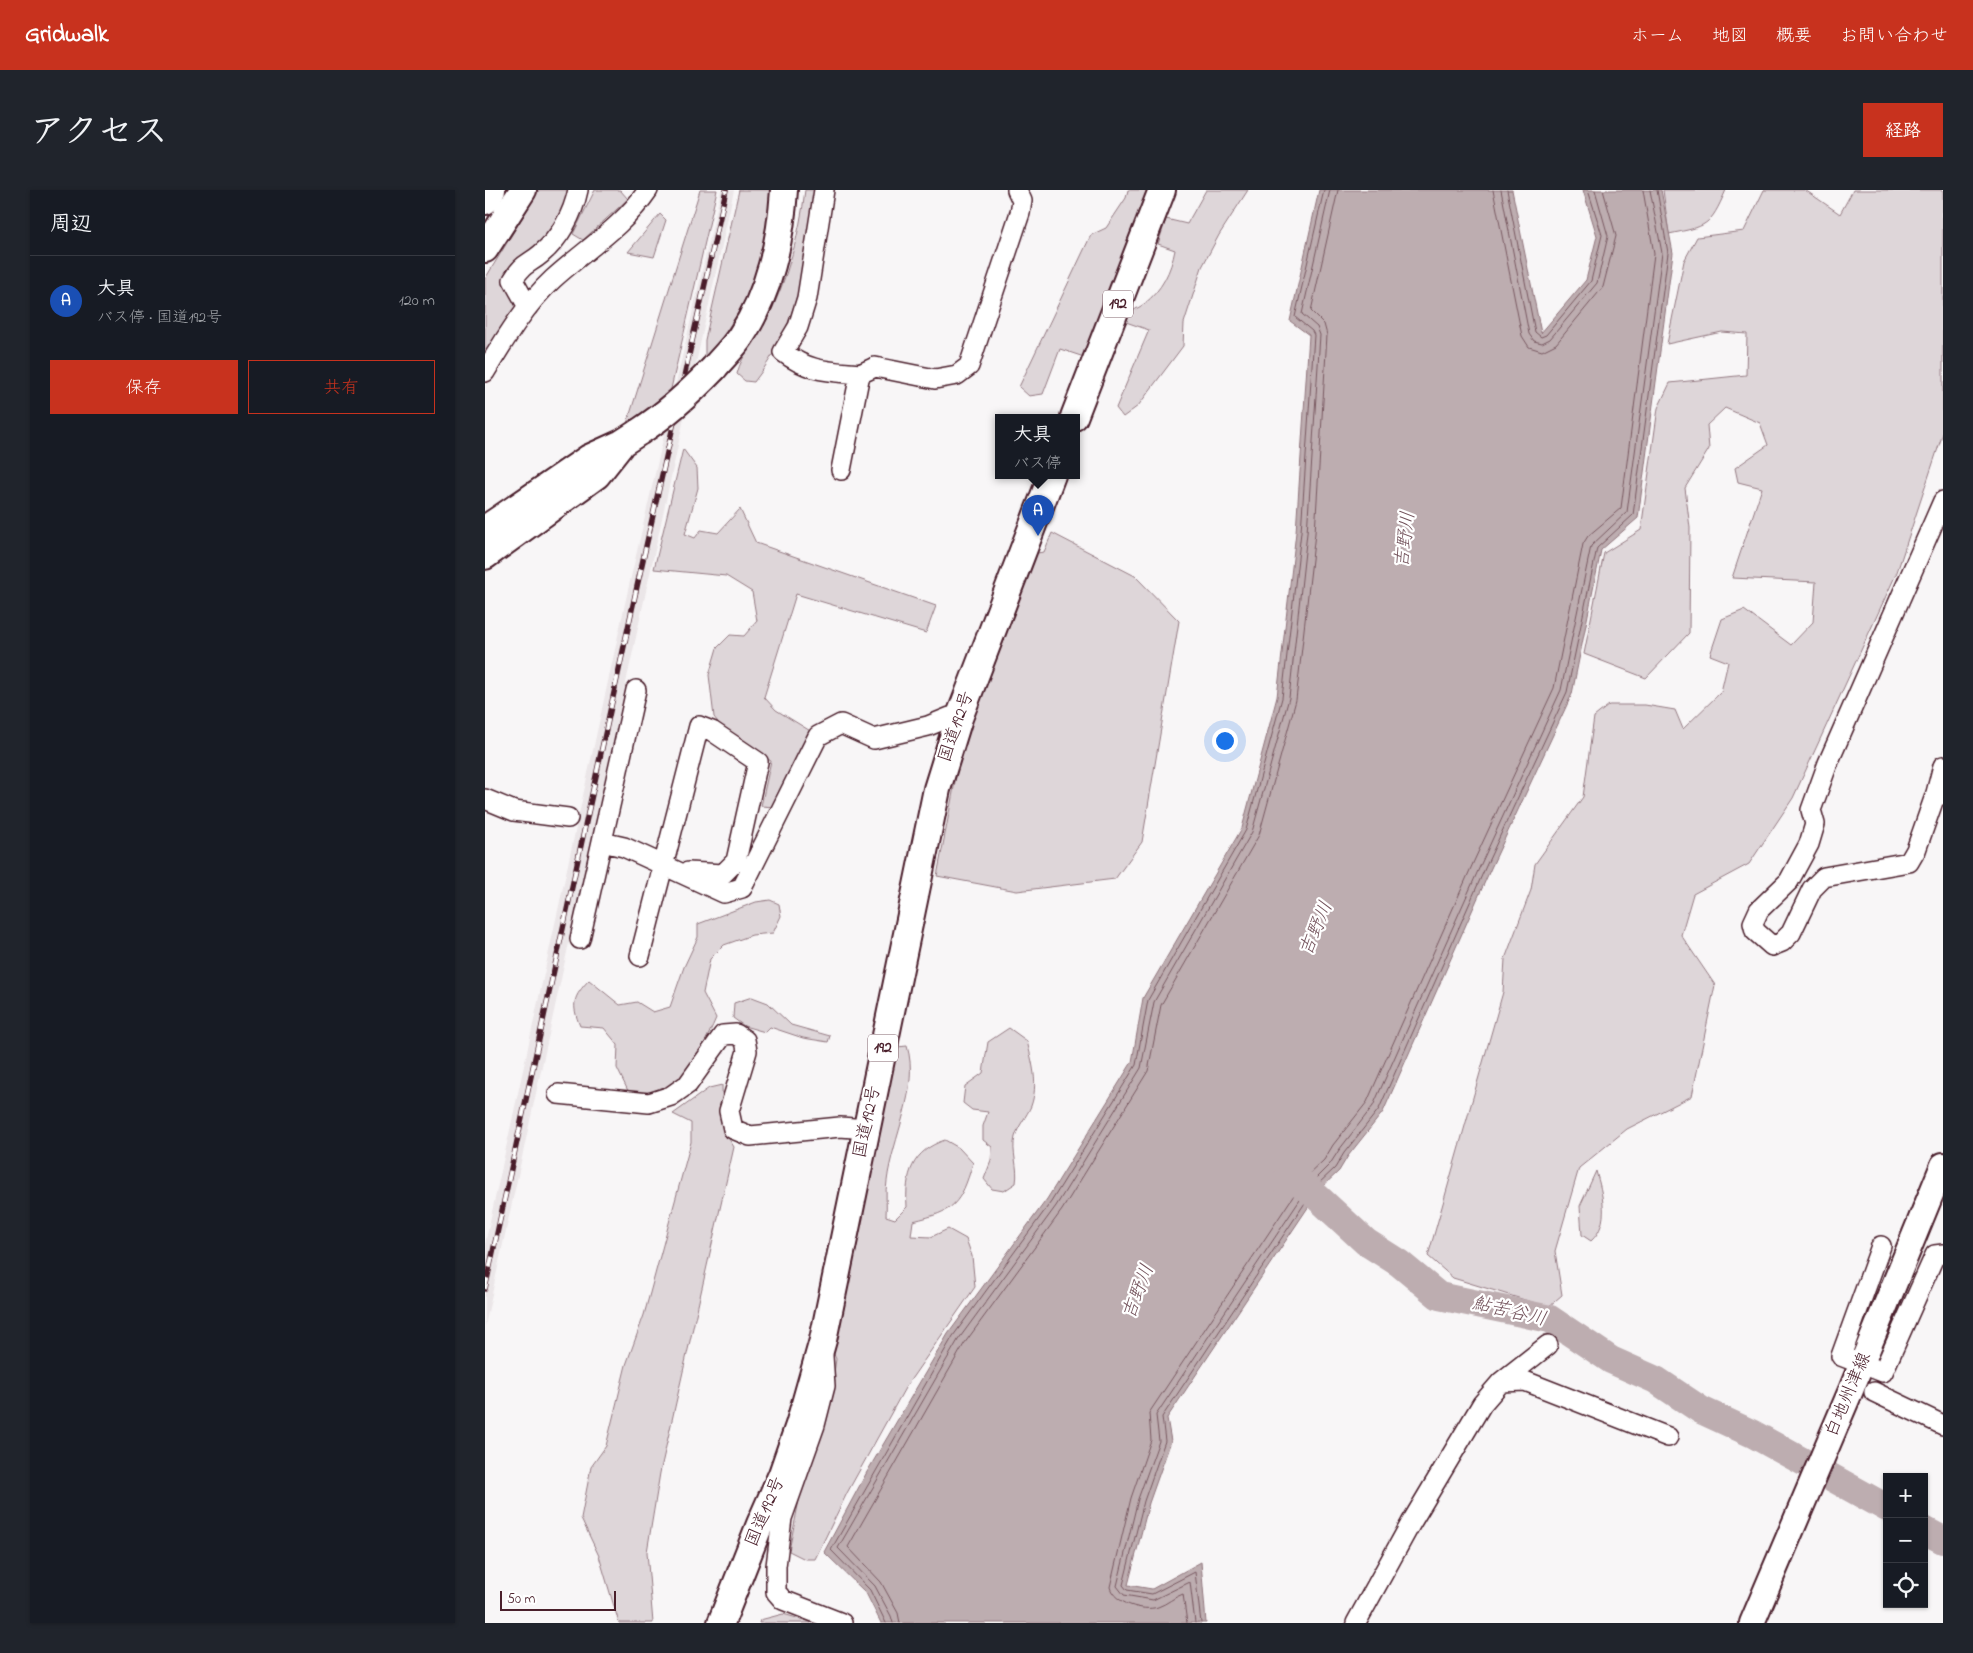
<!DOCTYPE html>
<html lang="ja">
<head>
<meta charset="utf-8">
<style>
	:root { --surface:#171b24; --page:#20242c; --text:#f1f3f6; --muted:#9ea1a6; --line:#363941; --accent:#c8321e }
	body { margin:0; font-family:"Indie Flower","Klee One",sans-serif; background:var(--page); color:var(--text) }
	.controls { position:absolute; right:15px; bottom:15px; display:grid; overflow:hidden; border-radius:0px; box-shadow:0 1px 4px #0004 }
	.controls button { width:45px; height:45px; display:grid; place-items:center; padding:0; border:0; border-bottom:1px solid var(--line); background:var(--surface); color:var(--text); font:25px sans-serif }
	.scale { position:absolute; left:15px; bottom:12px; width:116px; box-sizing:border-box; padding-left:5px; border:2px solid #4a1f2b; border-top:0; font-size:14px; line-height:18px; white-space:nowrap; color:#4a1f2b; -webkit-text-stroke:4px #fff; paint-order:stroke }
	.you { position:absolute; left:739px; top:550px; width:18px; height:18px; margin:-12px; border:4px solid #fff; border-radius:50%; background:#1a73e8; box-shadow:0 0 0 8px #1a73e833 }
	.badge { display:grid; place-items:center; width:32px; height:32px; border-radius:50%; background:var(--accent); color:#fff; font-size:16px; font-weight:700 }
	.pin { position:absolute; translate:-50% -41px; filter:drop-shadow(0 1px 2px #0008) }
	.pin::after { content:''; position:absolute; top:26px; width:18px; height:15px; background:inherit; clip-path:polygon(0 0,100% 0,50% 100%) }
	.popup { position:absolute; left:510px; top:224px; width:85px; height:65px; box-sizing:border-box; display:grid; place-content:center; border-radius:0px; background:var(--surface); filter:drop-shadow(0 1px 4px #0005); font-size:16px; white-space:nowrap; color:var(--muted) }
	.popup b { font-size:19px; color:var(--text) }
	.popup::after { content:''; position:absolute; left:50%; top:100%; margin-left:-10px; border:10px solid transparent; border-top-color:var(--surface) }
	.list { margin:0; padding:0; list-style:none }
	h2 { display:flex; justify-content:space-between; align-items:center; height:65px; margin:0; padding:0 20px; font-size:21px }
	h2 small { font-size:16px; font-weight:400; color:var(--muted) }
	.list li { display:grid; grid-template-columns:32px 1fr auto; gap:15px; align-items:center; box-sizing:border-box; height:90px; padding:0 20px; border-top:1px solid var(--line) }
	.list b { display:block; font-size:19px; white-space:nowrap }
	.list p { margin:0; font-size:16px; white-space:nowrap; color:var(--muted) }
	.list em { font-size:16px; font-style:normal; color:var(--muted) }
	.actions { display:flex; gap:10px; padding:15px 20px }
	.actions a { flex:1; padding:11px 0; border:1px solid var(--accent); border-radius:0px; text-align:center; font-size:18px; color:var(--accent) }
	.actions .main { background:var(--accent); color:#fff }
	.icon { flex:none; width:28px; height:28px; fill:none; stroke:currentColor; stroke-width:2; stroke-linecap:round; stroke-linejoin:round }
	.map { position:relative; flex:none; width:1458px; height:1433px; overflow:hidden; border-radius:0px }
	header { display:flex; align-items:center; gap:30px; box-sizing:border-box; height:70px; padding:0 25px; background:var(--accent); color:#fff }
	header strong { font-size:24px }
	nav { display:flex; gap:28px; margin-inline-start:auto; font-size:18px }
	.intro { display:flex; align-items:center; justify-content:space-between; box-sizing:border-box; height:120px; padding:0 30px }
	h1 { margin:0; font-size:35px }
	.button { padding:12px 22px; border-radius:0px; background:var(--accent); color:#fff; font-size:18px; font-weight:700 }
	main { display:flex; gap:30px; padding:0 30px }
	aside { flex:1; background:var(--surface); border-radius:0px; box-shadow:0 1px 4px #0004 }
	.map>svg:first-child { display:block }
	.built { fill:#ebe6e8 }
	.green { fill:#ded6d9; stroke:#947a82 }
	.water { fill:#bdadb0; stroke:#8f747b }
	.lines { fill:none; stroke-linecap:round; stroke-linejoin:round }
	.shore { stroke:#785860; stroke-width:1 }
	.river { stroke:#bdadb0; stroke-width:28 }
	.minor-casing { stroke:#4a1f2b; stroke-width:22 }
	.major-casing { stroke:#4a1f2b; stroke-width:28 }
	.highway-casing { stroke:#4a1f2b; stroke-width:30 }
	.minor { stroke:#fff; stroke-width:19 }
	.major { stroke:#fff; stroke-width:24 }
	.highway { stroke:#fff; stroke-width:26 }
	.rail-casing { stroke:#4a1f2b; stroke-width:5.5 }
	.rail { stroke:#fff; stroke-width:4; stroke-dasharray:11; stroke-linecap:butt }
	.highway-bridge-casing { stroke:#4a1f2b; stroke-width:30; stroke-linecap:butt }
	.highway-bridge { stroke:#fff; stroke-width:26 }
	.labels { text-anchor:middle; dominant-baseline:central; stroke-width:4.5; stroke-linejoin:round; paint-order:stroke }
	.shield { fill:#fff; stroke:#80626b; stroke-width:1 }
	.shield-label { font-size:16px; font-weight:bold; fill:#4a1f2b }
	.street-label { font-size:18px; fill:#4a1f2b; stroke:#fff }
	.water-label { font-size:19px; font-style:italic; fill:#72515a; stroke:#fff }
</style>
</head>
<body>
<header>
<strong>Gridwalk</strong>
<nav><a>ホーム</a><a>地図</a><a>概要</a><a>お問い合わせ</a></nav>
</header>
<div class="intro"><h1>アクセス</h1><a class="button">経路</a></div>
<main>
<aside>
<h2>周辺<small></small></h2>
<ul class="list">
<li><span class="badge" style="background:#1a4fb4">A</span><div><b>大具</b><p>バス停 · 国道192号</p></div><em>120 m</em></li>
</ul>
<div class="actions"><a class="main">保存</a><a>共有</a></div>
</aside>
<div class="map">
<svg width="1458" height="1433" viewBox="0 0 1458 1433">
	<rect width="100%" height="100%" fill="#f8f6f7"/>
	<filter id="ink" filterUnits="userSpaceOnUse"><feTurbulence type="fractalNoise" baseFrequency=".02" numOctaves="2"/><feDisplacementMap in="SourceGraphic" scale="10" xChannelSelector="R" yChannelSelector="G"/><feConvolveMatrix kernelMatrix="1 2 1 2 8 2 1 2 1" color-interpolation-filters="sRGB"/></filter>
	<g filter="url(#ink)">
		<path class="built" d="M236,0H249L0,1136V1054L143,400Z"/>
		<path class="green" d="M54,0H88L71,41L53,58L33,70V114L0,163V89Z
			M110,0H135L143,9L98,50L88,44Z
			M215,0H232L185,203L141,237Z
			M254,0H286C284,22 283,44 279,66C273,95 239,147 220,170V150Z
			M320,0H331C322,70 314,135 269,192L260,191L252,184C257,163 273,147 283,128C302,89 315,44 320,0Z
			M643,0H672L602,168L575,159L558,204L544,206L534,197L606,45L621,38L641,8Z
			M721,0H763L734,45L717,77L699,133L698,156L653,216L638,227L631,218L664,140L638,131C643,121 651,120 659,114C677,100 686,81 690,60L673,54L681,29L702,34Z
			M1178,0H1241C1225,37 1222,36 1184,44Z
			M1279,0H1320L1355,24L1368,0H1458V243L1412,382L1308,608L1264,674L1208,704L1196,745L1230,795L1207,906L1142,939L1094,978L1070,1061L1077,1105L1063,1117L968,1088L943,1066L1018,802L1020,769L1046,700L1050,674L1098,607L1109,527L1124,515H1160L1190,520L1198,539L1236,502L1243,472L1225,465L1237,429L1259,420L1306,455L1328,432L1331,392L1247,388L1277,298L1253,292L1250,278L1283,255L1275,233L1240,218L1222,235L1224,259L1200,298L1205,338L1204,443L1161,488L1099,464L1119,363L1156,340L1173,218L1185,193L1261,185L1262,144L1237,142L1182,154L1199,71L1212,47L1259,41Z
			M175,24L181,30L169,67L143,62Z
			M198,259L212,278L213,298L200,344L210,348L216,340L233,343L255,319L271,353L451,416L441,443L311,404L279,507L291,520L327,542L289,617L276,616L286,571L242,544L229,527L224,485L232,458L245,445L259,446L272,431L267,402L241,386L169,379Z
			M567,343L650,386L694,431L657,652L630,689L532,701L452,686L479,545L552,363L559,362Z
			M285,710L294,714L296,726L288,743L267,745L239,755L225,769L218,803L231,828C223,847 209,875 196,890C185,902 160,909 145,905L132,878L133,855L119,838L95,836C86,814 88,807 104,790L135,815L152,812L168,822L185,817L199,777L213,747V734L271,712Z
			M267,807L283,813L306,835L345,846L343,852L318,848L285,837L280,842L259,836L248,828L249,813Z
			M524,838L542,851C547,872 554,894 546,916C542,926 533,936 530,947C526,962 534,977 531,993L519,1001L507,999L499,989L506,971L507,957L498,950V936L503,922L487,920L478,913L480,896L498,883L503,852Z
			M422,856C435,898 407,949 402,991C400,1002 402,1014 401,1026L410,1029L422,1017C420,984 427,961 460,950L474,958L488,973C475,1015 470,1021 428,1031L426,1046L446,1047L463,1039L481,1049L487,1066L490,1097L420,1198L362,1303L330,1369H320L304,1361L318,1290L343,1222L351,1169L348,1162L412,857Z
			M237,895L238,939L249,957L175,1283L162,1362L168,1433H134L114,1366L96,1328L106,1277L121,1256L141,1175L159,1125L206,952V933L188,924L224,898Z
			M1111,981C1117,1003 1126,1033 1106,1051L1097,1045L1095,1016Z
			M298,1424L326,1432V1433H274L275,1430Z"/>
		<path class="water" d="M834,0H1027L1056,143L1101,90L1112,46L1098,0H1176L1188,63L1153,328L1116,360L1087,504L1006,678L898,922L863,966L854,981L836,998L682,1228L686,1251L664,1313L643,1395L667,1399L716,1372L721,1433H396L381,1403L339,1362L382,1282L463,1144L562,1009L647,872L658,808L757,638L792,507L811,342L824,145L805,131Z"/>
		<g class="lines">
			<path class="shore" d="M1008,0L1037,146L1044,157L1057,161L1071,154L1118,97L1131,46L1118,0
				M1016,0L1044,144L1049,151L1057,153L1065,149L1112,93L1123,46L1110,0
				M1022,0L1050,142L1056,147L1061,145L1106,91L1117,45L1103,0
				M401,1433L385,1400L346,1360L468,1146L566,1012L651,875L663,810L761,640L797,508L816,342L829,145L827,141L810,127L839,0
				M408,1433L406,1426L390,1396L353,1358L473,1150L571,1016L656,878L669,812L767,642L804,508L822,343L835,145L832,137L817,124L845,0
				M415,1433L413,1423L396,1392L363,1357L479,1154L577,1020L663,881L676,815L774,645L811,510L830,343L842,145L839,134L826,121L853,0
				M702,1433L698,1404C689,1407 682,1414 673,1417C658,1422 629,1413 625,1397L646,1308L666,1250L664,1223L821,987L839,970L848,955L882,912L989,671L1069,498L1098,354L1103,346L1136,318L1169,64L1158,0
				M710,1433L705,1392L668,1410L639,1405L632,1396L653,1309L674,1251L671,1225L827,992L845,974L854,960L888,916L996,674L1076,500L1106,356L1142,322L1177,63L1165,0
				M716,1433L710,1382L667,1404L642,1400L638,1395L659,1311L680,1251L677,1227L832,995L850,978L859,963L894,919L1001,676L1082,502L1112,358L1148,325L1183,63L1172,0"/>
			<path class="river" d="M800,991L817,993L881,1052L914,1073L954,1106L1065,1129L1126,1170L1171,1190L1216,1220L1268,1244L1402,1318
				M1439,1340L1458,1350"/>
			<defs>
				<path id="minor" d="M339,0L322,108L313,137L298,162C324,182 343,181 375,184
					M43,117L28,90C38,73 43,75 56,64C75,48 88,24 93,0
					M0,182C20,149 40,115 68,89C101,59 138,37 163,0
					M356,280L375,184L390,177L450,189L472,185L484,176L535,23L537,11L532,0
					M1458,311L1343,573L1326,620L1330,634L1324,654L1304,691L1274,720L1268,733L1270,741L1287,756L1297,752L1306,743L1327,699L1339,687L1424,672L1431,660L1451,603L1458,605
					M1451,603L1458,576
					M0,609L29,621L83,628
					M117,652L139,657L239,703L257,698L333,546L356,534L389,549L443,536L465,527L474,528
					M95,749L151,500
					M155,766L214,536L227,541L273,572L251,671L238,684L203,682
					M73,904L164,913L186,906L203,894L238,845L251,844L260,850L262,861L244,921L248,939L265,946L355,937L382,939
					M1396,1056L1356,1166L1398,1182L1450,1065L1458,1064
					M338,1166L340,1196L330,1235L297,1328L291,1376V1402L298,1410L357,1433
					M1016,1192L1040,1191L1183,1247
					M1389,1202L1458,1235
					M871,1433L926,1333L997,1214L1016,1192L1063,1155"/>
				<path id="major" d="M1267,1433L1366,1200L1458,975"/>
				<path id="highway" d="M0,11L7,0
					M0,59L38,0
					M229,178C238,167 249,157 256,146C284,104 296,49 299,0
					M589,227L677,0
					M0,339L104,268L137,253L154,242
					M0,366L112,285L135,256
					M236,1433L275,1334L297,1284L314,1235L338,1150L452,599L474,528L567,285"/>
			</defs>
			<use href="#minor" class="minor-casing"/>
			<use href="#major" class="major-casing"/>
			<use href="#highway" class="highway-casing"/>
			<use href="#minor" class="minor"/>
			<use href="#major" class="major"/>
			<use href="#highway" class="highway"/>
			<defs>
				<path id="rail" d="M0,1099L151,401L241,0"/>
			</defs>
			<use href="#rail" class="rail-casing"/>
			<use href="#rail" class="rail"/>
			<defs>
				<path id="highway-bridge" d="M154,242C182,224 206,202 229,178"/>
			</defs>
			<use href="#highway-bridge" class="highway-bridge-casing"/>
			<use href="#highway-bridge" class="highway-bridge"/>
		</g>
	</g>
	<g class="labels">
		<g class="shield">
			<rect x="618" y="100.5" width="30" height="27" rx="4"/>
			<rect x="383" y="844.5" width="30" height="27" rx="4"/>
		</g>
		<g class="shield-label">
			<text x="633" y="114">192</text>
			<text x="398" y="858">192</text>
		</g>
		<g class="street-label">
			<text transform="translate(472 537) rotate(-71)">国道192号</text>
			<text transform="translate(383 932) rotate(-78)">国道192号</text>
			<text transform="translate(1364 1205) rotate(-67)">白地州津線</text>
			<text transform="translate(281 1322) rotate(-67)">国道192号</text>
		</g>
		<g class="water-label">
			<text transform="translate(921 350) rotate(-83)">吉野川</text>
			<text transform="translate(832 739) rotate(-67)">吉野川</text>
			<text transform="translate(654 1102) rotate(-69)">吉野川</text>
			<text transform="translate(1024 1122) rotate(13)">鮎苦谷川</text>
		</g>
	</g>
</svg>
<div class="controls">
<button>+</button>
<button>−</button>
<button><svg class="icon" aria-label="locate" viewBox="0 0 24 24"><circle cx="12" cy="12" r="6"/><path d="M12 2v4M12 18v4M2 12h4M18 12h4"/></svg></button>
</div>
<div class="scale">50 m</div>
<div class="you"></div>
<div class="pin badge" style="left:553px;top:346px;background:#1a4fb4">A</div>
<div class="popup"><b>大具</b>バス停</div>
</div>
</main>
</body>
</html>
